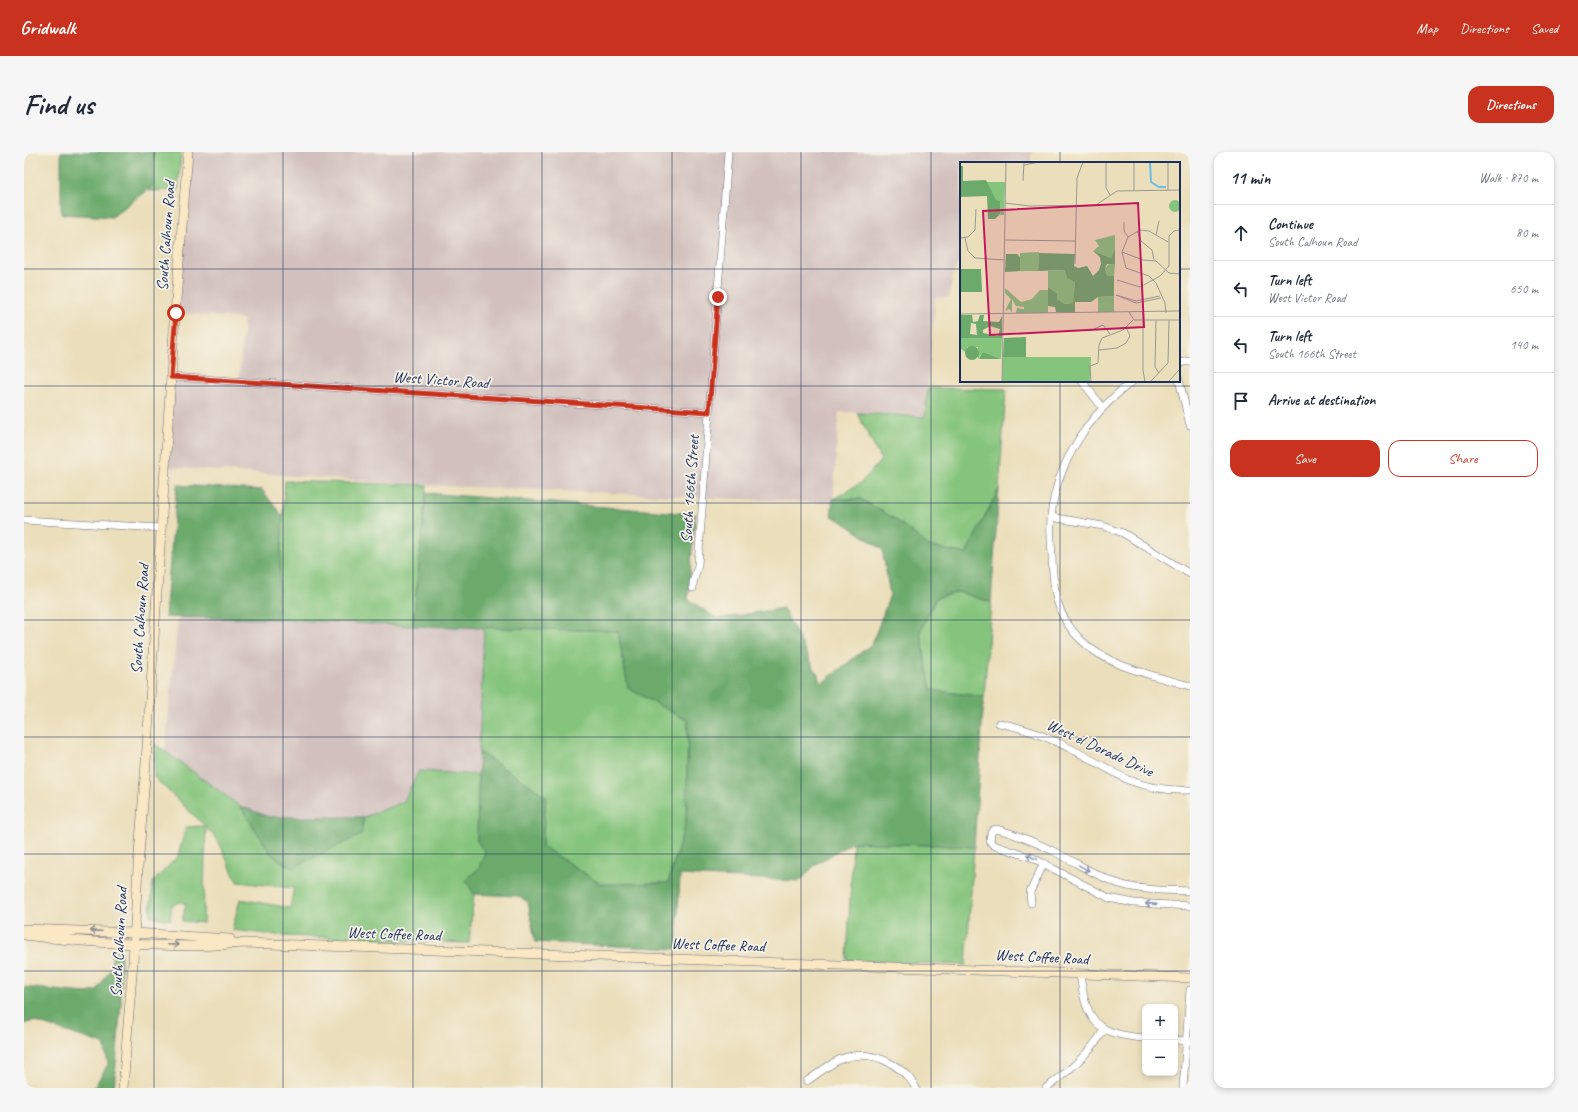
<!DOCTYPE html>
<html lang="en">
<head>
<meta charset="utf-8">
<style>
	:root { --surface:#fff; --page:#f6f6f7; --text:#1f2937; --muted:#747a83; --line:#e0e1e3; --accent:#c8321e }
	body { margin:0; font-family:Caveat,sans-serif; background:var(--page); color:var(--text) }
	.controls { position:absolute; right:12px; bottom:12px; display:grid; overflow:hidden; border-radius:8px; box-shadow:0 2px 6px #0003 }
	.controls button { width:36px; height:36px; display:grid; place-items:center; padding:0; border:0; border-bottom:1px solid var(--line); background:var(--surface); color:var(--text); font:20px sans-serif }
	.stop { position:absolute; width:12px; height:12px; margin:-9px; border:3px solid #c8321e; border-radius:50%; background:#fff }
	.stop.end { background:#c8321e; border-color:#fff; box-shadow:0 1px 4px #0008 }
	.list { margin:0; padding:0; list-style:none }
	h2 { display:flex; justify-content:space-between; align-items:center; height:52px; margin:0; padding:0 16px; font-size:17px }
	h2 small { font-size:13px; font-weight:400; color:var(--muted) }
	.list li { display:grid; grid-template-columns:26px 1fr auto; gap:12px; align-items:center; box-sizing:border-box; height:56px; padding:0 16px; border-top:1px solid var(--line) }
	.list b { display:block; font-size:15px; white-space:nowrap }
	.list p { margin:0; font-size:13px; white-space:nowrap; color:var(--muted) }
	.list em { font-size:13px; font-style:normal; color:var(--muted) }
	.actions { display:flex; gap:8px; padding:12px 16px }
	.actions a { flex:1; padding:9px 0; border:1px solid var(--accent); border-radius:12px; text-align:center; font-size:14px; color:var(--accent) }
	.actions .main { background:var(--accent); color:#fff }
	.icon { flex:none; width:22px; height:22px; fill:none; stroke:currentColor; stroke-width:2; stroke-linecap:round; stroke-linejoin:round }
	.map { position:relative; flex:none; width:1166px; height:936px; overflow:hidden; border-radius:12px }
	header { display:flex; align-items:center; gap:24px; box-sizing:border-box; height:56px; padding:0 20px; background:var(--accent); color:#fff }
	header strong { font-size:19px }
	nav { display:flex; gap:22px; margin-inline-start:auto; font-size:14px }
	.intro { display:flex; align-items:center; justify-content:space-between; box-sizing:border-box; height:96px; padding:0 24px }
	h1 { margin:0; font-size:28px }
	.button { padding:10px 18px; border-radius:12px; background:var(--accent); color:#fff; font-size:14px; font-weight:700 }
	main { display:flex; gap:24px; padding:0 24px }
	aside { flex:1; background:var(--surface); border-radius:12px; box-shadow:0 2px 6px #0003 }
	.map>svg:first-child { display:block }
	.industrial { fill:#d1c0bd }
	.green { fill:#85c47c; stroke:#507a6d }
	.forest { fill:#6caa6c; stroke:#446c65 }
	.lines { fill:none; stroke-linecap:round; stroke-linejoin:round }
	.street-casing { stroke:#646c7e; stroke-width:8 }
	.secondary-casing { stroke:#646c7e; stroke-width:10 }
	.street { stroke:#fff; stroke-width:7 }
	.secondary { stroke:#fae7c3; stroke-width:9 }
	.oneway { stroke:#8d97ae }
	.oneway2 { stroke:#8a8b90 }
	.route { stroke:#c8321e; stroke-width:5 }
	.grid { fill:none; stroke:#1b2f5e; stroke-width:1; stroke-opacity:0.55 }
	.labels { text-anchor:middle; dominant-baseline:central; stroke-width:3.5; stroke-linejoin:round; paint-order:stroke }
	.street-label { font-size:16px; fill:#1b2f5e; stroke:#f7f3e8 }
	.inset-river { fill:none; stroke:#68bee5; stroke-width:2 }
	.inset-road { fill:none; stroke:#989895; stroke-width:1 }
	.view { fill:#c2185b; fill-opacity:0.15; stroke:#c2185b; stroke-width:2 }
	.inset-edge { fill:none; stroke:#1b2f5e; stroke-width:2 }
</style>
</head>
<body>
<header>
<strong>Gridwalk</strong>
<nav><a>Map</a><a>Directions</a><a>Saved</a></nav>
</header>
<div class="intro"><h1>Find us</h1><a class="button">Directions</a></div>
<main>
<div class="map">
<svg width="1166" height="936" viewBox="0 0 1166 936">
	<rect width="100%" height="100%" fill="#f7f3e8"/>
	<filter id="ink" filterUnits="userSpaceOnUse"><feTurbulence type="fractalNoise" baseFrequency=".025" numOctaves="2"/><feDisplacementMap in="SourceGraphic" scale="8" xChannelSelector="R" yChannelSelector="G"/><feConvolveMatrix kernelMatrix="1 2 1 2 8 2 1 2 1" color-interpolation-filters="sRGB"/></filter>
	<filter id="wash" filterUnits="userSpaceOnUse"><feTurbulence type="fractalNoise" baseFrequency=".012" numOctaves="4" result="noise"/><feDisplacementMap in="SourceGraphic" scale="16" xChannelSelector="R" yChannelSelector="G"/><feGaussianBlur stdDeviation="0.9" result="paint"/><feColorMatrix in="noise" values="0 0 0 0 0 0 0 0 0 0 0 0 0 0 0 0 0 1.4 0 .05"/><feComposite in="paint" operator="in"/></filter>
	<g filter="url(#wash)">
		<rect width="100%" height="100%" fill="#ebdeba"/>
		<path class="industrial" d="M164,0H1007V11H937V109L932,114L928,126L925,146L911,145L901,265L815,260L809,351L403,333L142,315L147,225L215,229L220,167L152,161Z
			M154,466L253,467L389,474L460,475L454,623L395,619L379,650L340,665H245L216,654L141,599Z"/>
		<path class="green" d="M130,0H157L154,38L124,39L128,34Z
			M904,236L982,237L975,337L942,402L905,394L871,367L837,347H809L838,330L857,308L833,261L901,265Z
			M261,329L403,333L389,474L253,467Z
			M934,440L967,450L960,545L907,538L896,479L912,446Z
			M460,475L594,479L604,536L664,569L662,670L644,731L577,732L518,694L522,644L455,600Z
			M131,592L216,654L248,703L336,683L340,665L379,650L395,619L454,623L453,689L461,700L455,716L442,728L450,742L445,791L261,784L208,778L216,747L266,756L270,736L213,730L195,690L182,675L179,771L158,769L162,752L156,750L148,753L146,768L126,764L129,730L154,704L162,675L181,674L130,625Z
			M829,690L950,695L942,813L823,808Z"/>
		<path class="forest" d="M37,0H130L128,34L88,65L37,62Z
			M153,333L238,338L259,365L253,467L141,465Z
			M975,337L967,450L934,440L912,446L896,479L907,538L960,545L950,695L829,690L792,712L776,729L656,723L652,797L511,790L504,750L494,744L450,742L442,728L455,716L461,700L453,689L455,600L522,644L518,694L577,732L644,731L662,670L664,569L604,536L594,479L389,474L402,341L671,362L664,447L693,467L759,456L798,531L848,492L866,443L858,397L819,370L807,364L809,347H836L871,367L905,394L942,402Z
			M216,654L245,665H340L337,683L268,716L248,703Z
			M88,796L97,800V851L90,936H70L84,912L80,892L9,869L0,872V835L61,841L73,839L88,815Z"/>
	</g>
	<g filter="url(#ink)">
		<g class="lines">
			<defs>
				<path id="street" d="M1155,211L1166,209
					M147,225L685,260
					M1155,228L1166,273
					M1058,229L1079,256
					M1109,229C1066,261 1032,311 1027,365C1026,378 1027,391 1028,404C1029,438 1032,465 1058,489C1086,516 1130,523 1166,534
					M1027,365L1079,374L1099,381L1166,422
					M0,368L137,376
					M669,436V431L674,413L704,0
					M975,571C1023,580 1062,605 1104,628C1125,636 1144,639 1166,638
					M1166,739C1144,738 1120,739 1099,733C1075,726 1055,712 1033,701C1014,691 994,683 973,677L969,678L967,681L966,689L969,693L1009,706L1085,746L1110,751L1166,754
					M1007,751L1006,740L1020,711
					M1056,822C1062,870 1072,882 1121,886
					M1151,888L1166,889
					M783,929C794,922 805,912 817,907C845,896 878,911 892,936
					M1022,936C1044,920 1066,901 1080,878
					M1159,936L1166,838"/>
				<path id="secondary" d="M0,777L111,781L206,787
					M0,783C56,790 113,793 169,794C186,794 203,792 221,791L1166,826
					M99,936L109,810L114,715L121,625L152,148L164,0"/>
			</defs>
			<use href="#street" class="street-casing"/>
			<use href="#secondary" class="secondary-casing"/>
			<use href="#street" class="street"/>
			<use href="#secondary" class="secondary"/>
		</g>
		<defs><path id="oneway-shaft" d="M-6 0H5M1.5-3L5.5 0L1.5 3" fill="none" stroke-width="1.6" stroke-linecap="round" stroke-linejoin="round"/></defs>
		<g class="oneway">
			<use href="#oneway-shaft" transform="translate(1008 705) rotate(-156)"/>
			<use href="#oneway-shaft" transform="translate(1060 716) rotate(29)"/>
			<use href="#oneway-shaft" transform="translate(1127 752) rotate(-176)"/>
		</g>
		<g class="oneway2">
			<use href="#oneway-shaft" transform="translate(72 779) rotate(-178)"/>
			<use href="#oneway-shaft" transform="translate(149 793) rotate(2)"/>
		</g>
	</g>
	<g class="lines" filter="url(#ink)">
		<path class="route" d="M152,161L147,225L685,260L694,145"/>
	</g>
	<path class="grid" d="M130,0V936M259,0V936M389,0V936M518,0V936M648,0V936M777,0V936M907,0V936M1036,0V11M0,117H937M1155,117H1166M1036,229V936M0,234H1166M0,351H1166M0,468H1166M0,585H1166M0,702H1166M0,819H1166"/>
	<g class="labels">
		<g class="street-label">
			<text transform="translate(142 84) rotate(-86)">South Calhoun Road</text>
			<text transform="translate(417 228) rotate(4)">West Victor Road</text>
			<text transform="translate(666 337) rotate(-86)">South 166th Street</text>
			<text transform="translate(116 467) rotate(-86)">South Calhoun Road</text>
			<text transform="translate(1076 596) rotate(25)">West el Dorado Drive</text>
			<text transform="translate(370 782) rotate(2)">West Coffee Road</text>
			<text transform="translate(95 790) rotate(-87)">South Calhoun Road</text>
			<text transform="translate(694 793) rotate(2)">West Coffee Road</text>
			<text transform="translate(1018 805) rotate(3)">West Coffee Road</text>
		</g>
	</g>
	<g transform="translate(936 10)">
		<rect width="220" height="220" fill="#ebdeba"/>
		<path d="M27,20H45L44,53H40ZM209 44a6 6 0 1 1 12 0a6 6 0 1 1-12 0ZM155,73V87L151,96L133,89L139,84L135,78ZM79,90L78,109H60V91ZM150,101L155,102L154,114H147L145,106ZM105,108L115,120L114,141L105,142L97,137V131L88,125V109ZM45,126L61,140L72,137L80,128H88V151H56L57,146L64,147V145L56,144L52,137V150L49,147L45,149L51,137L45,131ZM154,134V150H138V135ZM34,175L42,176L41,197L26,191H22L18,197V185H7L6,191L0,186V176ZM43,195H131L130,220H42Z" fill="#85c47c"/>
		<path d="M0,4H3V19L26,18L36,38L40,39V52L35,57H28L27,34L0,35ZM155,87V102H147L145,106L147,114H154V134L138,135L131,140H115V150H96L95,145L88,144V125L97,131V137L105,142L113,141L115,120L107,116L105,108L78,109L79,91L115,92L114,104L118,106L127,104L133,114L139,108L141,102L140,95L133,89L151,96ZM46,92H57L60,95V109L45,110ZM0,98L1,107H21L22,130H0ZM0,153H12L13,160L18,159L20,153H24L23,159L39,160L42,154V176H0ZM11,161L16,162L17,173L10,172ZM30,164L40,167L38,174L23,171V168ZM66,175V195H43L44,176ZM5 191a7 7 0 1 1 14 0a7 7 0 1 1-14 0ZM22,191H26L41,197H19Z" fill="#6caa6c" fill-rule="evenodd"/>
		<path class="inset-river" d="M190,0L191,20L199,25H206"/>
		<path class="inset-road" d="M146,0V26L150,33M64,3L79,0M63,19L64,0M174,28V0M208,28V0M45,41L70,44L136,43L157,29L220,28M164,60V69L168,75M177,69L181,79L192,88L194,98M196,73L199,59M0,76L8,75L15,68L16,47M5,76L8,89L15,96L44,98M44,78L116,79M162,90L183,98L196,99L209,111L220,112M115,102L117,16L123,0M157,118L180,125L200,114L209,104V74L214,69L220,68M200,134L176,139L156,133L176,141L201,136M183,141V208L185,220M169,150L174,158H220M206,151L205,141L196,121L189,114L166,106L162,90L168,75L180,68L189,69L208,80M0,152L220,149M196,158L195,205L199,211M134,167L143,163L150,172M139,188L157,186L166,181L170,174L166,165M128,205L138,201L139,183L142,176L163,168L173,158M130,205L131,220M42,220L46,0M190,220L208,201L209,158M208,220L220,207"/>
		<path class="view" d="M178,41L184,165L30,173L23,49Z"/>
		<rect width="220" height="220" class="inset-edge"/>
	</g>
</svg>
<div class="controls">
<button>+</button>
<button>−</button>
</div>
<div class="stop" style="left:152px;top:161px"></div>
<div class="stop end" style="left:694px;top:145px"></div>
</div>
<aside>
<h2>11 min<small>Walk · 870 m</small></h2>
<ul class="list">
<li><svg class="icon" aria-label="ahead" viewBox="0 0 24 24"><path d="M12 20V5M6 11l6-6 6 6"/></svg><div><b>Continue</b><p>South Calhoun Road</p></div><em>80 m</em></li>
<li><svg class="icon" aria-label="left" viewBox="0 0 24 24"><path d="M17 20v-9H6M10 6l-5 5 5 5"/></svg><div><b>Turn left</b><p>West Victor Road</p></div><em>650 m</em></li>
<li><svg class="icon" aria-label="left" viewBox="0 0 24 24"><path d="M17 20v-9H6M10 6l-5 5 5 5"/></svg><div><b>Turn left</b><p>South 166th Street</p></div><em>140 m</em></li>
<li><svg class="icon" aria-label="arrive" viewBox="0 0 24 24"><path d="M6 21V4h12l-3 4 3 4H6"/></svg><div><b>Arrive at destination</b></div></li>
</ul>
<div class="actions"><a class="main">Save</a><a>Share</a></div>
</aside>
</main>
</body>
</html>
